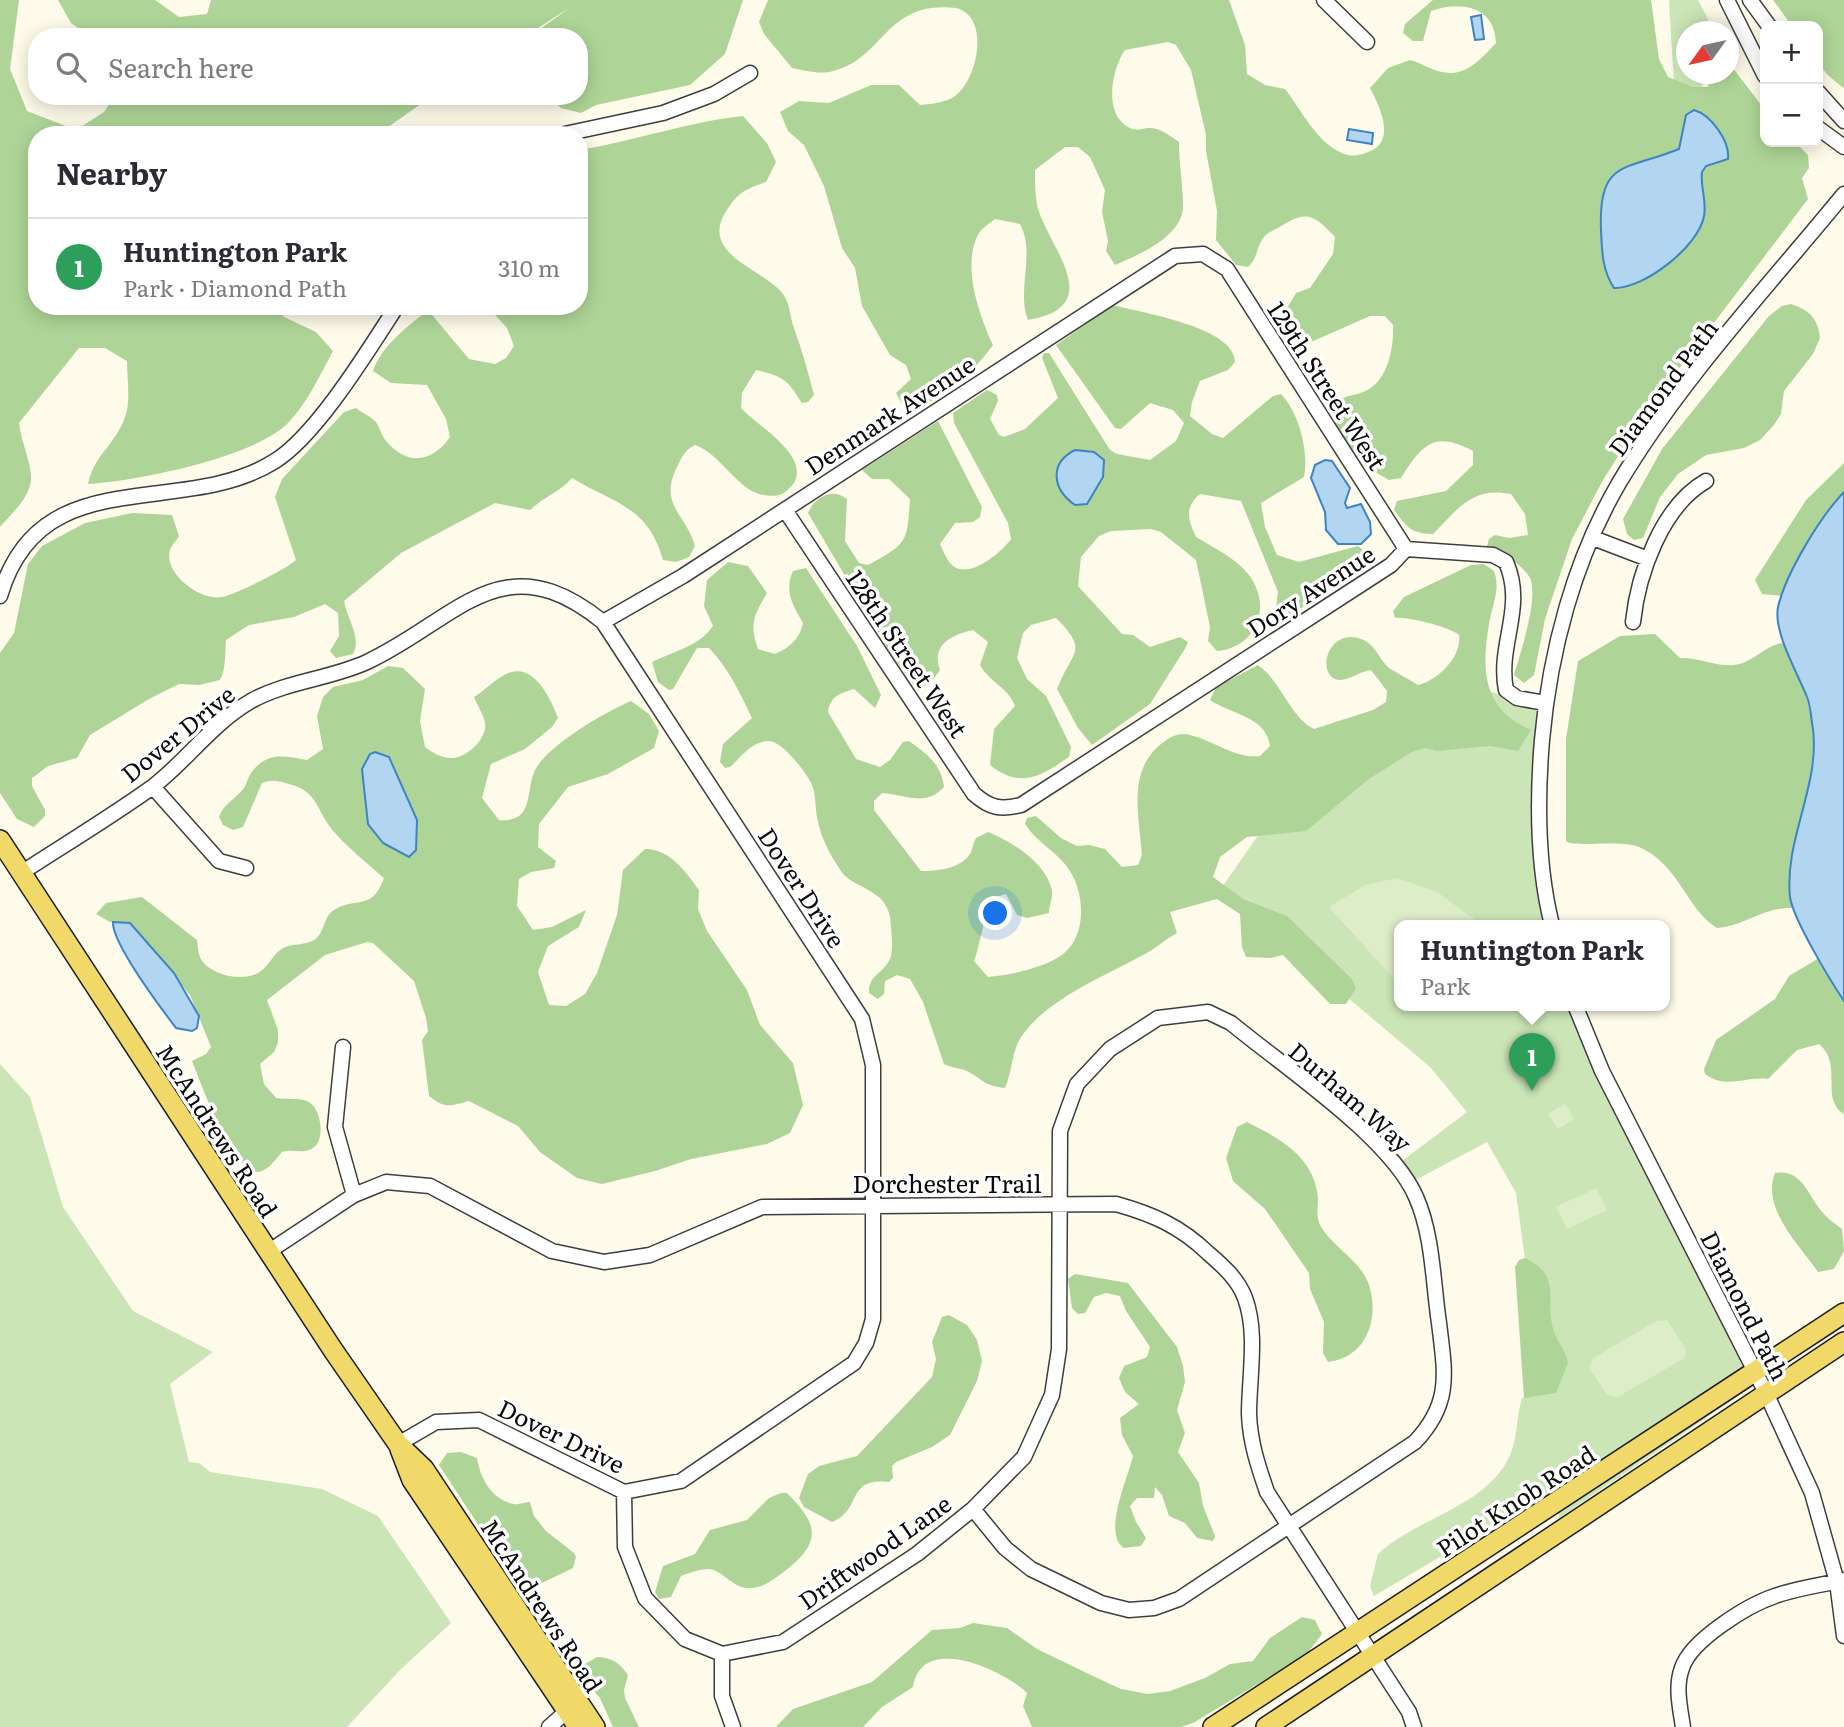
<!DOCTYPE html>
<html lang="en">
<head>
<meta charset="utf-8">
<style>
	:root { --surface:#fff; --page:#f7f7f7; --text:#2b2b33; --muted:#7c7c81; --line:#e1e1e2; --accent:#b1302d }
	body { margin:0; font-family:Literata,serif; background:var(--page); color:var(--text) }
	.controls { position:absolute; right:21px; top:21px; display:grid; overflow:hidden; border-radius:14px; box-shadow:0 4px 18px #0003 }
	.controls button { width:63px; height:63px; display:grid; place-items:center; padding:0; border:0; border-bottom:2px solid var(--line); background:var(--surface); color:var(--text); font:35px sans-serif }
	.compass { position:absolute; left:1676px; top:21px; width:63px; height:63px; border-radius:50%; background:var(--surface); box-shadow:0 4px 18px #0003; rotate:237deg }
	.you { position:absolute; left:996px; top:914px; width:24px; height:24px; margin:-18px; border:5px solid #fff; border-radius:50%; background:#1a73e8; box-shadow:0 0 0 10px #1a73e833 }
	.badge { display:grid; place-items:center; width:46px; height:46px; border-radius:50%; background:var(--accent); color:#fff; font-size:23px; font-weight:700 }
	.pin { position:absolute; translate:-50% -58px; filter:drop-shadow(0 2px 4px #0008) }
	.pin::after { content:''; position:absolute; top:37px; width:24px; height:21px; background:inherit; clip-path:polygon(0 0,100% 0,50% 100%) }
	.popup { position:absolute; left:1394px; top:920px; width:276px; height:91px; box-sizing:border-box; display:grid; place-content:center; border-radius:14px; background:var(--surface); filter:drop-shadow(0 2px 5px #0005); font-size:23px; white-space:nowrap; color:var(--muted) }
	.popup b { font-size:26px; color:var(--text) }
	.popup::after { content:''; position:absolute; left:50%; top:100%; margin-left:-14px; border:14px solid transparent; border-top-color:var(--surface) }
	.list { margin:0; padding:0; list-style:none }
	h2 { display:flex; justify-content:space-between; align-items:center; height:91px; margin:0; padding:0 28px; font-size:30px }
	h2 small { font-size:23px; font-weight:400; color:var(--muted) }
	.list li { display:grid; grid-template-columns:46px 1fr auto; gap:21px; align-items:center; box-sizing:border-box; height:98px; padding:0 28px; border-top:2px solid var(--line) }
	.list b { display:block; font-size:26px; white-space:nowrap }
	.list p { margin:0; font-size:23px; white-space:nowrap; color:var(--muted) }
	.list em { font-size:23px; font-style:normal; color:var(--muted) }
	.icon { flex:none; width:38px; height:38px; fill:none; stroke:currentColor; stroke-width:2; stroke-linecap:round; stroke-linejoin:round }
	.map { position:relative; flex:none; width:1844px; height:1727px; overflow:hidden }
	.search { position:absolute; background:var(--surface); box-shadow:0 4px 18px #0003; left:28px; top:28px; width:560px; height:77px; display:flex; align-items:center; gap:18px; box-sizing:border-box; padding:0 24px; border-radius:28px; color:var(--muted); font-size:26px }
	.panel { position:absolute; background:var(--surface); box-shadow:0 4px 18px #0003; left:28px; top:126px; width:560px; height:189px; border-radius:28px }
	.map>svg:first-child { display:block }
	.green { fill:#cbe5b7 }
	.forest { fill:#aed597 }
	.pitch { fill:#ddedc8 }
	.water { fill:#b2d5f2; stroke:#3e84c4; stroke-width:2 }
	.lines { fill:none; stroke-linecap:round; stroke-linejoin:round }
	.minor-casing { stroke:#3e3e3e; stroke-width:17 }
	.major-casing { stroke:#1c1c1c; stroke-width:22 }
	.minor { stroke:#fff; stroke-width:14 }
	.major { stroke:#f0d968; stroke-width:19 }
	.labels { text-anchor:middle; dominant-baseline:central; stroke-width:7; stroke-linejoin:round; paint-order:stroke }
	.street-label { font-size:24px; fill:#0b0b0b; stroke:#fff }
</style>
</head>
<body>
<div class="map">
<svg width="1844" height="1727" viewBox="0 0 1844 1727">
	<rect width="100%" height="100%" fill="#fefbea"/>
	<path class="green" d="M1669,0H1698L1714,31L1686,32V74H1706L1701,89L1675,102Z
		M1483,690L1545,705L1542,826L1555,925H1399V1005H1577L1759,1382L1559,1518L1555,1489L1374,1596L1370,1586L1378,1554C1417,1517 1486,1508 1510,1455C1518,1437 1516,1417 1522,1398L1543,1393L1516,1193L1487,1142L1410,1183L1398,1164L1467,1112L1430,1067L1220,890L1259,834Z
		M0,1064L30,1097L63,1207L133,1311L213,1352L170,1384L189,1462L199,1463L210,1472L322,1489L378,1516L451,1623L400,1670L347,1727H0Z"/>
	<path class="forest" d="M0,0H19L10,69L27,111L76,130L104,112L115,96H432L377,135H37V306H274L284,317L316,332L333,351C320,375 307,404 287,424C252,458 137,481 88,484C93,456 116,444 125,417C131,402 127,378 127,361L105,348H79L19,423C21,441 32,465 31,479C30,498 11,514 0,527Z
		M58,0H155L179,17L207,14L211,0H743L725,54L690,85L596,105L581,113L561,108L548,96H579V37H529L572,6L524,37H90L71,23Z
		M768,0H1229L1245,45L1247,74L1265,85L1285,89C1301,109 1316,142 1342,153C1351,157 1359,156 1368,152C1397,142 1380,107 1370,88L1388,68L1410,60C1421,63 1431,70 1442,72C1465,78 1482,58 1496,43C1495,7 1462,0 1431,11L1423,41H1413L1403,33L1405,24L1433,0H1651L1659,59L1668,77L1693,87H1708L1712,74H1728L1729,63L1765,110V142H1795L1808,155L1809,168L1802,178L1808,199L1644,415L1603,480L1572,539L1545,619L1534,675L1524,683L1514,675C1520,654 1539,598 1530,578C1521,562 1502,555 1487,546L1489,539L1495,535L1509,538L1528,535L1525,514L1511,494C1472,486 1458,509 1433,534C1410,533 1408,528 1394,510L1397,501L1446,491L1473,465V451C1435,431 1423,443 1401,478L1389,480L1363,465L1332,420C1335,389 1349,401 1369,389C1389,377 1394,345 1393,325L1385,316H1370L1311,342C1298,342 1286,330 1280,320L1296,293L1310,288L1333,254L1335,237C1316,217 1308,209 1283,225C1277,229 1268,232 1264,237C1256,247 1258,258 1248,267L1236,265L1216,240L1217,211L1206,151V135L1191,70L1176,45L1168,42L1125,50C1111,70 1102,118 1133,129C1139,131 1144,128 1149,128C1161,128 1170,136 1179,142C1179,164 1183,185 1183,207C1182,237 1138,255 1115,265L1106,251L1108,241L1102,212L1105,190L1090,157L1078,147H1065L1035,170C1035,183 1035,197 1038,209C1051,250 1107,307 1028,320C1016,290 1036,254 1020,224L995,219C990,223 982,228 979,233C961,264 979,315 993,345C974,371 938,408 904,408L896,393L911,379L906,365L890,355L862,306L855,268L842,248L824,186L804,145L788,131L780,112L799,101L829,103L871,85H899L920,105C930,104 942,103 952,98C977,84 992,17 956,8C883,0 885,61 829,72C818,74 803,70 792,68L764,34L759,22Z
		M1773,0H1844V88C1813,65 1818,62 1818,26H1792Z
		M743,116L767,143L776,162L766,182C744,190 738,192 725,213C699,257 771,271 785,297C790,306 790,317 794,328C802,350 808,372 814,395L808,402L802,403C787,379 783,376 756,370L742,393L741,408C756,425 810,455 794,483C791,487 786,492 782,494C773,498 758,495 750,490C730,477 717,453 695,445C685,450 683,455 678,465C657,505 686,513 695,546L689,557L676,562L663,560C648,506 615,504 572,478C561,491 544,497 530,510L495,503L401,553L344,601C347,619 362,638 353,654L336,658L330,651L339,636L338,613L325,604L294,617L249,625L226,640C225,652 226,670 220,680L199,685L179,684L149,699L90,735L77,758L48,766L32,778V786L45,810V816L34,827L17,819L0,793V653L14,633L28,564L42,546L85,523L132,513L172,515L179,536C177,540 171,546 170,550C163,573 200,601 222,597C236,594 285,570 296,560L275,497L282,479L344,412L356,408C362,413 370,416 375,421C380,427 381,435 386,441C407,466 432,463 450,437L446,419L427,385L391,383L373,371C382,345 407,327 428,310L469,359L495,364L506,358L514,346L507,328L487,306H579V150C635,141 687,122 743,116Z
		M1791,304C1809,310 1818,318 1820,338L1813,354L1784,391L1781,414L1774,425L1760,440L1744,448L1706,455L1678,474L1660,497L1643,538L1634,540L1627,534L1623,519L1662,449L1769,316L1782,306Z
		M1113,305C1142,313 1235,327 1235,362L1228,370L1200,381L1192,402L1190,416L1212,434L1223,438L1273,396L1281,394C1299,413 1309,451 1304,477L1261,503L1265,527L1277,555L1299,562L1358,546L1367,553C1363,567 1294,616 1279,620L1275,615L1278,592L1241,501L1200,494C1184,507 1188,520 1196,537C1214,548 1236,558 1249,575C1273,607 1256,648 1217,651L1208,641L1210,627L1196,560L1161,532L1151,529L1111,531L1099,536L1081,557L1078,586L1122,634L1133,635L1150,647L1180,637L1188,642L1186,647L1150,704L1092,745L1078,728L1057,689C1072,650 1090,652 1056,618L1031,625L1023,633L1017,658L1027,679L1046,696L1071,747L1069,757C1040,777 1020,789 990,765L994,729L1015,706C1008,687 990,683 980,665L988,642L973,630C951,635 931,645 940,670L930,684L922,687L914,685L891,654L808,513C815,497 832,487 847,499L845,541L859,563L868,565C908,543 907,543 910,499L889,479H872L862,470L938,421L982,507L980,517L973,522L955,523L940,544C943,550 946,559 951,564C967,582 1002,552 1011,539L1008,523L954,423L953,413L987,390L997,395L998,401L990,419L999,435L1004,437L1025,429L1058,398L1042,358L1044,353H1049L1110,450L1117,454L1150,460L1176,441L1184,423L1173,410L1150,403L1121,429L1115,428L1056,345Z
		M1844,463V492C1818,520 1797,560 1783,596L1762,594L1755,580L1806,500Z
		M728,562L748,566L767,593C754,615 749,624 758,649L775,654C789,648 800,639 803,623C793,606 784,591 793,571L806,568L857,646L881,695L875,708L854,689C841,693 830,696 828,712L856,759L880,767L890,760L903,742L909,741C926,753 942,765 944,787C926,807 907,795 882,793L874,801V810L921,871C937,871 960,869 970,854C973,849 973,843 976,838L988,832C1011,841 1047,863 1052,891C1053,897 1049,906 1049,913L1027,918L1017,915L1006,894C984,897 982,942 974,961L988,977C1009,975 1039,969 1057,958C1087,942 1086,896 1070,871C1058,852 1037,843 1025,824L1027,818L1036,816L1061,838L1077,846L1089,845L1105,849L1122,867L1138,865L1142,855C1139,815 1126,768 1165,741C1172,736 1181,732 1190,735C1215,741 1235,759 1260,756L1270,746C1266,716 1232,715 1210,700L1216,687L1258,665C1281,681 1290,717 1314,729L1373,710L1386,702L1387,691L1371,670C1361,671 1350,680 1340,680C1316,679 1325,630 1358,638C1375,642 1378,658 1389,668C1398,674 1409,679 1418,685C1439,680 1462,656 1459,635C1451,627 1405,616 1395,618L1393,611L1404,597L1471,565L1484,564L1494,571C1501,590 1492,605 1489,624C1481,671 1483,710 1531,730L1518,751L1490,746L1437,751L1424,748L1410,753L1369,779L1306,831L1247,837L1220,857L1213,877L1243,899L1287,916L1352,979L1356,988L1346,1004H1330L1283,955L1271,958L1246,957L1242,947L1240,914L1217,899L1170,912L1177,933C1165,939 1157,948 1145,954C1107,975 1051,997 1024,1033C1011,1049 1013,1070 1005,1088C981,1085 985,1080 967,1071C961,1068 952,1068 944,1064L923,1002L910,979L897,975L885,981L884,994L878,999L869,993C868,975 883,974 890,959C894,951 891,926 890,917C885,888 853,889 841,871C830,855 820,836 817,817C815,807 816,795 812,785C807,773 782,741 769,741C750,742 742,757 730,767L725,768L720,762L723,744L752,718C740,693 729,669 709,648H697L673,689L669,690L658,682L652,662C674,651 698,647 713,626L704,606L707,580Z
		M1655,634L1680,658C1697,657 1718,667 1734,665C1754,663 1766,643 1785,643C1796,672 1812,702 1813,734C1814,755 1810,777 1806,798C1799,833 1780,872 1794,908C1762,907 1746,926 1717,928C1687,910 1679,864 1639,847C1620,839 1572,848 1566,841V739L1578,661L1620,636Z
		M388,666L403,668L425,689L420,721L425,747C433,753 440,757 450,758C466,759 488,739 485,722C483,714 477,705 474,697C484,691 491,683 501,677C531,657 549,695 558,718L552,727L525,749L491,764L482,798L499,820C535,823 525,791 535,770C548,745 605,712 631,701L649,714L659,731L654,748L608,774L568,787L539,824L538,847L556,861L554,868L531,872L519,879L517,906L533,930L552,927L586,910L579,927L548,946L538,972L549,1005L566,1006L585,994L597,973L617,915L623,870L645,849C670,849 685,871 699,890L698,909L707,931L747,990L760,1025L793,1063L803,1105L790,1133L767,1144L691,1159L655,1171L602,1184L577,1178L540,1152L518,1126L469,1101C450,1106 445,1109 429,1096L422,1040L428,1031L426,1018L414,981L373,943L367,942L325,955L267,1000L278,1030V1043L274,1052L260,1064L264,1084L276,1098C286,1100 300,1097 309,1102C322,1110 327,1145 309,1150C301,1153 291,1149 282,1152C276,1159 267,1172 257,1172C232,1171 201,1083 192,1061L206,1054L211,1047L190,995L130,923L110,922L96,914L106,903L142,897L197,940C198,946 198,955 202,961C213,976 246,983 261,971C269,965 274,953 283,948C292,943 305,946 314,940C326,932 322,918 334,910C356,896 372,912 384,878C368,864 349,849 335,833C316,812 319,791 289,784C278,781 273,779 262,783L243,827L233,830L223,825L219,817C223,804 236,799 244,788C247,783 248,777 251,773C267,751 284,756 307,760L323,749L317,716L323,697L333,687L363,680Z
		M1819,958L1844,1001V1114C1819,1098 1844,1065 1819,1044L1797,1050L1768,1079C1744,1076 1727,1090 1705,1074L1704,1069L1716,1040L1775,999L1789,976Z
		M1247,1122C1277,1137 1311,1155 1317,1191C1320,1204 1314,1214 1321,1227C1334,1248 1361,1261 1369,1285C1380,1319 1366,1358 1328,1362L1323,1353L1324,1322L1310,1289L1309,1273L1265,1209L1233,1181L1226,1158L1237,1127Z
		M1775,1173C1803,1168 1808,1197 1824,1214C1829,1220 1836,1224 1842,1229L1844,1251L1834,1269L1818,1272C1799,1245 1761,1208 1775,1173Z
		M1525,1258C1562,1276 1545,1296 1553,1328C1556,1341 1566,1350 1568,1363L1556,1393L1524,1398L1515,1267L1519,1260Z
		M1075,1274L1128,1283L1177,1347L1183,1366L1185,1382L1177,1410L1185,1433L1178,1452L1199,1483L1203,1506L1215,1536L1213,1541L1197,1538L1185,1523L1169,1516L1162,1495L1155,1487L1154,1498H1137L1130,1506L1136,1522L1146,1538L1141,1546L1124,1548C1102,1534 1128,1478 1133,1456L1122,1435L1120,1418L1139,1404L1125,1392L1119,1378L1124,1366L1147,1357L1150,1347L1126,1311L1120,1296L1106,1293L1094,1297L1085,1313L1078,1314L1072,1308L1068,1279Z
		M949,1315L967,1325L977,1340L982,1361L977,1381L950,1435L932,1447L896,1462L892,1466L893,1478L889,1482C845,1477 863,1510 832,1522L804,1507L799,1498L808,1474L819,1466L857,1456L932,1377L936,1359L932,1342L942,1317Z
		M461,1452L477,1458C480,1478 492,1500 514,1504C520,1505 525,1502 530,1502L534,1516L546,1531L574,1553L576,1557L573,1568L542,1583L529,1593L521,1590L439,1465L447,1453Z
		M781,1493H787C819,1525 822,1542 785,1571C775,1578 764,1588 751,1588C733,1590 724,1570 708,1569C699,1569 689,1573 681,1576L671,1597L659,1599L655,1592L663,1566L695,1554L710,1530L747,1520L769,1498Z
		M1302,1617L1315,1620L1322,1634L1306,1655L1193,1723L1181,1727H1032L1023,1706L1027,1693C1004,1670 921,1632 913,1687L882,1707L863,1727H776L793,1709L872,1682L932,1630L960,1628L973,1623L1007,1628L1037,1649L1095,1677L1121,1689L1148,1694L1170,1691L1205,1678L1230,1664L1253,1661L1270,1638Z
		M597,1657C611,1657 620,1663 628,1675L624,1690L625,1698L639,1727H613L600,1698L583,1679L585,1664Z"/>
	<path class="pitch" d="M1397,878L1437,892L1474,919L1468,925H1399V981H1396L1329,907L1365,885Z
		M1565,1103L1574,1119L1558,1129L1548,1114Z
		M1596,1188L1607,1210L1567,1229L1556,1207Z
		M1667,1320L1686,1350L1684,1358L1618,1397L1607,1395L1590,1369L1592,1359L1656,1321Z"/>
	<path class="water" d="M1481,15L1484,39L1475,40L1471,17Z
		M1694,110C1711,115 1730,141 1728,159L1706,166L1702,172C1700,186 1707,201 1704,216C1699,246 1644,289 1614,288C1602,270 1602,251 1601,230C1598,159 1625,171 1679,149L1686,115Z
		M1349,129L1373,133L1372,144L1347,140Z
		M1075,450L1094,452L1104,460L1103,477L1087,504L1075,505C1052,489 1049,463 1075,450Z
		M1325,460L1332,461L1350,488L1345,503L1347,508L1361,504L1370,522L1371,534L1361,544H1338L1326,530L1325,512L1311,478L1315,465Z
		M1844,492V1001C1830,980 1793,919 1790,897C1784,840 1820,786 1813,729C1811,719 1811,707 1807,697C1798,674 1773,632 1778,607C1786,573 1820,517 1844,492Z
		M375,752L389,757L417,820L416,850L409,857L383,843L368,824L362,769L370,754Z
		M113,922L130,923L174,973L199,1016L197,1028L192,1031L176,1028C161,1008 112,944 113,922Z"/>
	<g class="lines">
		<defs>
			<path id="minor" d="M1324,0L1367,42
				M1727,0L1765,76
				M1750,0L1769,26
				M1818,92L1844,121
				M1818,128L1844,147
				M560,135L663,113L714,94L750,73
				M785,510L974,794C990,808 1000,810 1021,805L1391,565L1406,549L1493,555L1506,562C1526,608 1497,644 1506,690L1517,698L1545,703
				M1593,538L1648,559
				M0,596C40,458 182,520 275,461C317,435 369,349 397,306
				M603,622L683,576L1175,256L1203,254L1227,269L1406,549
				M1633,622C1638,574 1662,506 1706,481
				M153,787L219,861L246,868
				M21,873C64,845 109,818 151,788C187,761 210,725 251,701C287,681 330,679 367,662C457,620 502,540 603,622L862,1019L873,1065V1319L866,1343L854,1363L681,1481L624,1492L479,1420L436,1422L398,1444
				M1552,925C1537,866 1537,800 1542,740C1550,651 1574,560 1619,483C1681,379 1767,288 1844,194
				M1575,1005L1602,1071L1766,1393L1812,1493L1837,1582L1844,1636
				M343,1047L335,1127L354,1195
				M268,1252L354,1195L386,1182L430,1186L552,1251L604,1262L650,1255L762,1207L1116,1204C1152,1214 1180,1226 1208,1253C1223,1266 1238,1279 1245,1298C1258,1333 1249,1377 1249,1414C1250,1442 1258,1466 1267,1492L1409,1712L1414,1727
				M624,1492L625,1547L645,1598L685,1639L722,1654L783,1642L917,1554L973,1509L1024,1457L1052,1395L1059,1349L1060,1131L1077,1084L1110,1049L1158,1018L1208,1012L1231,1023C1284,1067 1390,1137 1416,1197C1433,1235 1433,1283 1439,1323C1445,1373 1452,1403 1415,1442L1179,1599L1154,1608L1129,1610L1101,1603L1031,1569L1005,1548L973,1509
				M722,1654V1696L733,1727
				M549,1727L567,1711
				M1683,1727C1680,1707 1675,1687 1682,1668C1691,1640 1748,1605 1775,1596C1797,1588 1821,1585 1844,1580"/>
			<path id="major" d="M0,840L333,1350L398,1444L424,1469L595,1727
				M400,1449L412,1480L578,1727
				M1213,1727L1844,1313
				M1266,1727L1844,1342"/>
		</defs>
		<use href="#minor" class="minor-casing"/>
		<use href="#major" class="major-casing"/>
		<use href="#minor" class="minor"/>
		<use href="#major" class="major"/>
	</g>
	<g class="labels">
		<g class="street-label">
			<text transform="translate(1328 385) rotate(57)">129th Street West</text>
			<text transform="translate(1662 387) rotate(-53)">Diamond Path</text>
			<text transform="translate(889 414) rotate(-33)">Denmark Avenue</text>
			<text transform="translate(1310 590) rotate(-33)">Dory Avenue</text>
			<text transform="translate(908 653) rotate(56)">128th Street West</text>
			<text transform="translate(177 733) rotate(-39)">Dover Drive</text>
			<text transform="translate(803 887) rotate(57)">Dover Drive</text>
			<text transform="translate(1351 1096) rotate(41)">Durham Way</text>
			<text transform="translate(218 1130) rotate(57)">McAndrews Road</text>
			<text x="947" y="1182">Dorchester Trail</text>
			<text transform="translate(1746 1305) rotate(63)">Diamond Path</text>
			<text transform="translate(562 1435) rotate(26)">Dover Drive</text>
			<text transform="translate(1515 1500) rotate(-33)">Pilot Knob Road</text>
			<text transform="translate(874 1551) rotate(-35)">Driftwood Lane</text>
			<text transform="translate(543 1605) rotate(57)">McAndrews Road</text>
		</g>
	</g>
</svg>
<div class="controls">
<button>+</button>
<button>−</button>
</div>
<svg class="compass" viewBox="-18 -18 36 36"><path d="M0-13l5 13h-10z" fill="#e53935"/><path d="M0 13l5-13h-10z" fill="#7c7c81"/></svg>
<div class="you"></div>
<div class="pin badge" style="left:1532px;top:1091px;background:#2e9e5b">1</div>
<div class="popup"><b>Huntington Park</b>Park</div>
<div class="search"><svg class="icon" aria-label="search" viewBox="0 0 24 24"><circle cx="10" cy="10" r="6"/><path d="M15 15l6 6"/></svg>Search here</div>
<section class="panel">
<h2>Nearby<small></small></h2>
<ul class="list">
<li><span class="badge" style="background:#2e9e5b">1</span><div><b>Huntington Park</b><p>Park · Diamond Path</p></div><em>310 m</em></li>
</ul>
</section>
</div>
</body>
</html>
